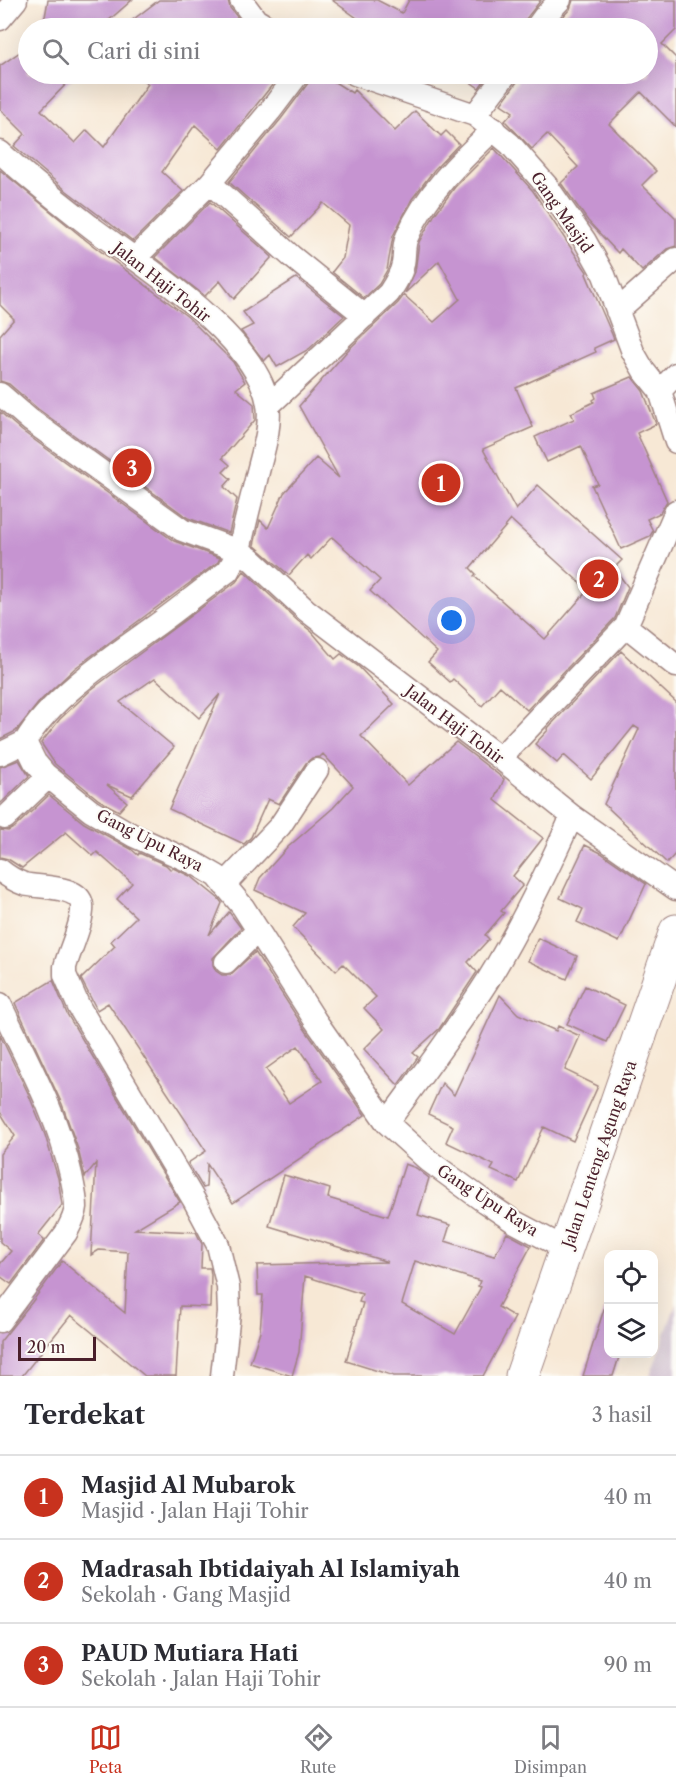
<!DOCTYPE html>
<html lang="id">
<head>
<meta charset="utf-8">
<style>
	:root { --surface:#fff; --page:#f7f7f7; --text:#2b2b33; --muted:#7c7c81; --line:#e1e1e2; --accent:#c8321e }
	body { margin:0; font-family:"Libre Caslon Text",serif; background:var(--page); color:var(--text) }
	.controls { position:absolute; right:18px; bottom:18px; display:grid; overflow:hidden; border-radius:12px; box-shadow:0 6px 24px #0002 }
	.controls button { width:54px; height:54px; display:grid; place-items:center; padding:0; border:0; border-bottom:2px solid var(--line); background:var(--surface); color:var(--text); font:30px sans-serif }
	.scale { position:absolute; left:18px; bottom:15px; width:78px; box-sizing:border-box; padding-left:6px; border:3px solid #4a1f2b; border-top:0; font-size:16px; line-height:21px; white-space:nowrap; color:#4a1f2b; -webkit-text-stroke:4px #fdfcf7; paint-order:stroke }
	.you { position:absolute; left:452px; top:621px; width:21px; height:21px; margin:-15px; border:4px solid #fff; border-radius:50%; background:#1a73e8; box-shadow:0 0 0 9px #1a73e833 }
	.badge { display:grid; place-items:center; width:39px; height:39px; border-radius:50%; background:var(--accent); color:#fff; font-size:20px; font-weight:700 }
	.pin { position:absolute; translate:-50% -50%; border:3px solid #fff; box-shadow:0 2px 6px #0006 }
	.list { margin:0; padding:0; list-style:none }
	h2 { display:flex; justify-content:space-between; align-items:center; height:78px; margin:0; padding:0 24px; font-size:26px }
	h2 small { font-size:20px; font-weight:400; color:var(--muted) }
	.list li { display:grid; grid-template-columns:39px 1fr auto; gap:18px; align-items:center; box-sizing:border-box; height:84px; padding:0 24px; border-top:2px solid var(--line) }
	.list b { display:block; font-size:22px; white-space:nowrap }
	.list p { margin:0; font-size:20px; white-space:nowrap; color:var(--muted) }
	.list em { font-size:20px; font-style:normal; color:var(--muted) }
	.icon { flex:none; width:33px; height:33px; fill:none; stroke:currentColor; stroke-width:2; stroke-linecap:round; stroke-linejoin:round }
	.map { position:relative; flex:none; width:676px; height:1376px; overflow:hidden }
	.search { position:absolute; background:var(--surface); box-shadow:0 6px 24px #0002; left:18px; right:18px; top:18px; height:66px; display:flex; align-items:center; gap:15px; box-sizing:border-box; padding:0 21px; border-radius:33px; color:var(--muted); font-size:22px }
	.sheet { height:330px; background:var(--surface) }
	nav { display:flex; justify-content:space-around; align-items:center; box-sizing:border-box; height:84px; border-top:2px solid var(--line); background:var(--surface); font-size:16px; color:var(--muted) }
	nav a { display:grid; justify-items:center; gap:3px }
	nav .on { color:var(--accent) }
	.map>svg:first-child { display:block }
	.industrial { fill:#cfbdce }
	.building { fill:#c694d1; fill-rule:evenodd }
	.lines { fill:none; stroke-linecap:round; stroke-linejoin:round }
	.minor-casing { stroke:#a08480; stroke-width:25 }
	.primary-casing { stroke:#a08480; stroke-width:35 }
	.minor { stroke:#fff; stroke-width:22 }
	.primary { stroke:#fff; stroke-width:33 }
	.labels { text-anchor:middle; dominant-baseline:central; stroke-width:4.5; stroke-linejoin:round; paint-order:stroke }
	.street-label { font-size:16px; fill:#4a1f2b; stroke:#fdfcf7 }
</style>
</head>
<body>
<div class="map">
<svg width="676" height="1376" viewBox="0 0 676 1376">
	<rect width="100%" height="100%" fill="#fdfcf7"/>
	<filter id="ink" filterUnits="userSpaceOnUse"><feTurbulence type="fractalNoise" baseFrequency=".0167" numOctaves="2"/><feDisplacementMap in="SourceGraphic" scale="12" xChannelSelector="R" yChannelSelector="G"/><feConvolveMatrix kernelMatrix="1 2 1 2 8 2 1 2 1" color-interpolation-filters="sRGB"/></filter>
	<filter id="wash" filterUnits="userSpaceOnUse"><feTurbulence type="fractalNoise" baseFrequency=".008" numOctaves="4" result="noise"/><feDisplacementMap in="SourceGraphic" scale="24" xChannelSelector="R" yChannelSelector="G"/><feGaussianBlur stdDeviation="1.35" result="paint"/><feColorMatrix in="noise" values="0 0 0 0 0 0 0 0 0 0 0 0 0 0 0 0 0 1.4 0 .05"/><feComposite in="paint" operator="in"/></filter>
	<g filter="url(#wash)">
		<rect width="100%" height="100%" fill="#f7e8d5"/>
		<path class="industrial" d="M676,1304V1376H650Z"/>
		<g id="blocks">
			<path class="building" d="M48,0H132L100,28H43Z
				M159,0H228L230,8L246,28H122Z
				M332,0H377L402,13L409,0H541L525,20L523,28H371Z
				M573,0H676V30L662,44L676,58V127L641,92L609,124L656,171L642,185L676,218V246L667,249L642,271L621,249L618,253L588,221L561,183L578,167L547,134L532,149L505,121L513,112L501,104L517,82L519,74H648V28H552L570,9Z
				M20,52L28,60V74H76L41,110L75,143L87,130L104,147L148,84L139,74H281L221,149L195,125L162,172L183,191L133,241L67,191L14,146L25,134L0,109V66Z
				M311,74H322L352,93L354,90L395,131L415,111L441,136L446,131L459,144L434,170L412,199L393,236L387,270L379,284L364,298L332,272L343,258L349,225L323,203L291,237L229,182L281,119L309,82Z
				M459,74H489L479,88Z
				M494,148L533,191L587,272L586,274L614,339L594,348L596,352L516,388L533,427L483,449L516,510L538,485L622,560L614,568L628,587L615,618L527,710L500,686L482,706L453,679L450,682L428,662L437,652L370,591L380,580L332,537L311,559L307,555L289,575L254,545L260,520L268,528L284,493L316,458L339,478L299,406L348,350L398,303L404,295L434,322L460,299L439,261L405,293L415,272L419,242L435,214L455,187ZM511,520L588,590L545,639L474,576L476,574L470,568Z
				M0,170L87,241L188,317L233,362L245,382L236,389L254,404L255,420L222,458L230,465L223,472L231,479L224,487L237,499L229,533L188,518L38,409L9,384L0,381V335L14,319L0,305Z
				M210,202L272,257L234,299L220,281L205,296L155,257Z
				M296,278L344,316L309,349L277,367L270,355L264,361L241,331L253,325L243,312Z
				M632,377L643,391L656,424L637,433L667,501L660,513L647,519L653,531L650,536L621,549L592,486L598,484L581,446L547,462L535,437L574,419L571,413L594,402L593,400L596,398L594,393Z
				M0,412L22,431L174,541L220,558L218,562L75,668L40,701L16,731L0,739Z
				M244,571L298,621L312,632L335,659L341,654L359,667L394,704L361,736L408,785L456,742L504,779L495,800L543,838L513,876L523,885L501,911L504,913L485,935L489,939L468,962L477,972L439,1029L413,1053L418,1057L398,1085L364,1049L384,1029L364,1008L376,997L343,964L336,971L293,927L305,913L255,890L260,878L288,847L333,808L353,786L323,754L320,757L312,758L306,763L279,804L268,799L251,837L244,844L169,809L220,694L199,718L155,678L120,702L174,747L132,796L107,785L127,802L119,811L99,800L55,764L41,743L60,719L92,689L236,582Z
				M621,651L676,702V853L667,863L604,804L639,729L634,726L591,779L564,755L557,763L535,744L548,730L547,729Z
				M19,760L29,776L0,804V767Z
				M49,795L84,823L131,849L138,855L139,853L166,865L171,870L173,868L192,877L219,899L222,903L209,935L229,912L241,928L213,958V965L216,971L222,975H230L255,952L304,1028L365,1115L233,1203L207,1164L206,1187L203,1188L188,1163L206,1151L108,1003L97,1010L81,979L115,946L111,941L136,917L117,899L132,883L97,852L93,856L66,832L22,868L8,859L0,857V830L8,831L14,828ZM298,1046L322,1081L289,1103L266,1069Z
				M585,845L601,853L646,884L619,942L577,922L583,909L560,898Z
				M538,938L577,956L567,979L528,961Z
				M53,980L67,1014L180,1202L135,1229L196,1232L202,1244L201,1268H210L211,1275L210,1307L180,1306L176,1376H145L71,1315L22,1376H0V1342L32,1302L62,1261L125,1313L128,1252L99,1250L91,1255L96,1163L85,1177L78,1149L62,1104L15,1003Z
				M585,986L625,1005L607,1042L567,1024Z
				M500,995L518,1014L556,1031L558,1026L580,1036L565,1070L598,1086L573,1141L544,1127L518,1182L491,1170L494,1165L446,1142L453,1126L428,1114L442,1083L454,1095Z
				M0,1035L28,1093L45,1135L58,1178L62,1205L38,1235L44,1240L11,1284L0,1276V1264L11,1251L0,1242V1154L15,1136L0,1112Z
				M405,1164L416,1168L429,1178L418,1215L450,1225L445,1241L494,1256L507,1233L531,1246L498,1307L515,1317L483,1376H394L346,1361L363,1303L359,1302L362,1294L305,1276L299,1352L292,1376L250,1363L260,1331L263,1295H258L257,1265L388,1262L269,1226L284,1175L330,1189L328,1198L388,1216ZM415,1261L480,1281L478,1286L481,1287L455,1334L402,1304Z
				M604,1309L609,1310V1353L619,1357L613,1376H583Z"/>
		</g>
	</g>
	<g filter="url(#ink)">
		<use href="#blocks" fill-opacity="0" stroke="#a08480" stroke-width="1.5"/>
		<g class="lines">
			<defs>
				<path id="minor" d="M241,0L256,20L269,28
					M0,19L16,0
					M536,28L544,17L560,0
					M355,74L475,115L510,144L546,185L585,241L604,275L633,352L644,371L660,391L676,442
					M475,115L506,74
					M0,152C30,180 63,205 95,230C147,268 257,338 268,404C272,428 261,457 256,480C250,504 244,527 239,551L251,559L306,610L500,758L572,816L676,889
					M210,183L291,256L365,316
					M134,259L210,183L270,111L298,74
					M617,311L676,259
					M660,391L676,374
					M0,394L30,420L182,530L239,551L228,571C203,589 179,609 155,626C113,656 50,698 25,742
					M268,406L389,293C395,284 401,275 403,264C405,254 403,246 407,237C425,194 461,160 494,129
					M626,626L676,666
					M25,742L35,762L45,774L91,811L134,836L198,865L217,876L243,907L315,1020L387,1123L429,1161L485,1202L513,1221L566,1249
					M0,754L25,742
					M500,758L626,626L676,511
					M5,818L48,777
					M0,870C7,876 16,881 24,884C39,888 79,885 82,905C84,921 69,951 65,967V975L79,1007L194,1200L218,1245L228,1287L229,1313L222,1376
					M224,885L280,826L317,770
					M226,962L258,930
					M0,1004C26,1059 58,1115 71,1175C73,1185 76,1197 76,1207C75,1217 70,1225 66,1233L0,1321
					M387,1123C421,1076 457,1029 488,980C520,928 547,872 572,816"/>
				<path id="primary" d="M522,1376L676,931"/>
			</defs>
			<use href="#minor" class="minor-casing"/>
			<use href="#primary" class="primary-casing"/>
			<use href="#minor" class="minor"/>
			<use href="#primary" class="primary"/>
		</g>
	</g>
	<g class="labels">
		<g class="street-label">
			<text transform="translate(562 212) rotate(55)">Gang Masjid</text>
			<text transform="translate(162 282) rotate(38)">Jalan Haji Tohir</text>
			<text transform="translate(455 724) rotate(37)">Jalan Haji Tohir</text>
			<text transform="translate(150 840) rotate(27)">Gang Upu Raya</text>
			<text transform="translate(599 1154) rotate(-71)">Jalan Lenteng Agung Raya</text>
			<text transform="translate(488 1200) rotate(33)">Gang Upu Raya</text>
		</g>
	</g>
</svg>
<div class="controls">
<button><svg class="icon" aria-label="locate" viewBox="0 0 24 24"><circle cx="12" cy="12" r="6"/><path d="M12 2v4M12 18v4M2 12h4M18 12h4"/></svg></button>
<button><svg class="icon" aria-label="layers" viewBox="0 0 24 24"><path d="M12 4l9 5-9 5-9-5zM3 14l9 5 9-5"/></svg></button>
</div>
<div class="scale">20 m</div>
<div class="you"></div>
<div class="pin badge" style="left:441px;top:483px">1</div>
<div class="pin badge" style="left:599px;top:579px">2</div>
<div class="pin badge" style="left:132px;top:468px">3</div>
<div class="search"><svg class="icon" aria-label="search" viewBox="0 0 24 24"><circle cx="10" cy="10" r="6"/><path d="M15 15l6 6"/></svg>Cari di sini</div>
</div>
<section class="sheet">
<h2>Terdekat<small>3 hasil</small></h2>
<ul class="list">
<li><span class="badge">1</span><div><b>Masjid Al Mubarok</b><p>Masjid · Jalan Haji Tohir</p></div><em>40 m</em></li>
<li><span class="badge">2</span><div><b>Madrasah Ibtidaiyah Al Islamiyah</b><p>Sekolah · Gang Masjid</p></div><em>40 m</em></li>
<li><span class="badge">3</span><div><b>PAUD Mutiara Hati</b><p>Sekolah · Jalan Haji Tohir</p></div><em>90 m</em></li>
</ul>
</section>
<nav>
<a class="on"><svg class="icon" aria-label="map" viewBox="0 0 24 24"><path d="M3 6l6-2 6 2 6-2v14l-6 2-6-2-6 2zM9 4v14M15 6v14"/></svg>Peta</a>
<a><svg class="icon" aria-label="directions" viewBox="0 0 24 24"><path d="M12 3l9 9-9 9-9-9zM9 14v-3h6M13 9l2 2-2 2"/></svg>Rute</a>
<a><svg class="icon" aria-label="saved" viewBox="0 0 24 24"><path d="M7 4h10v16l-5-4-5 4z"/></svg>Disimpan</a>
</nav>
</body>
</html>
